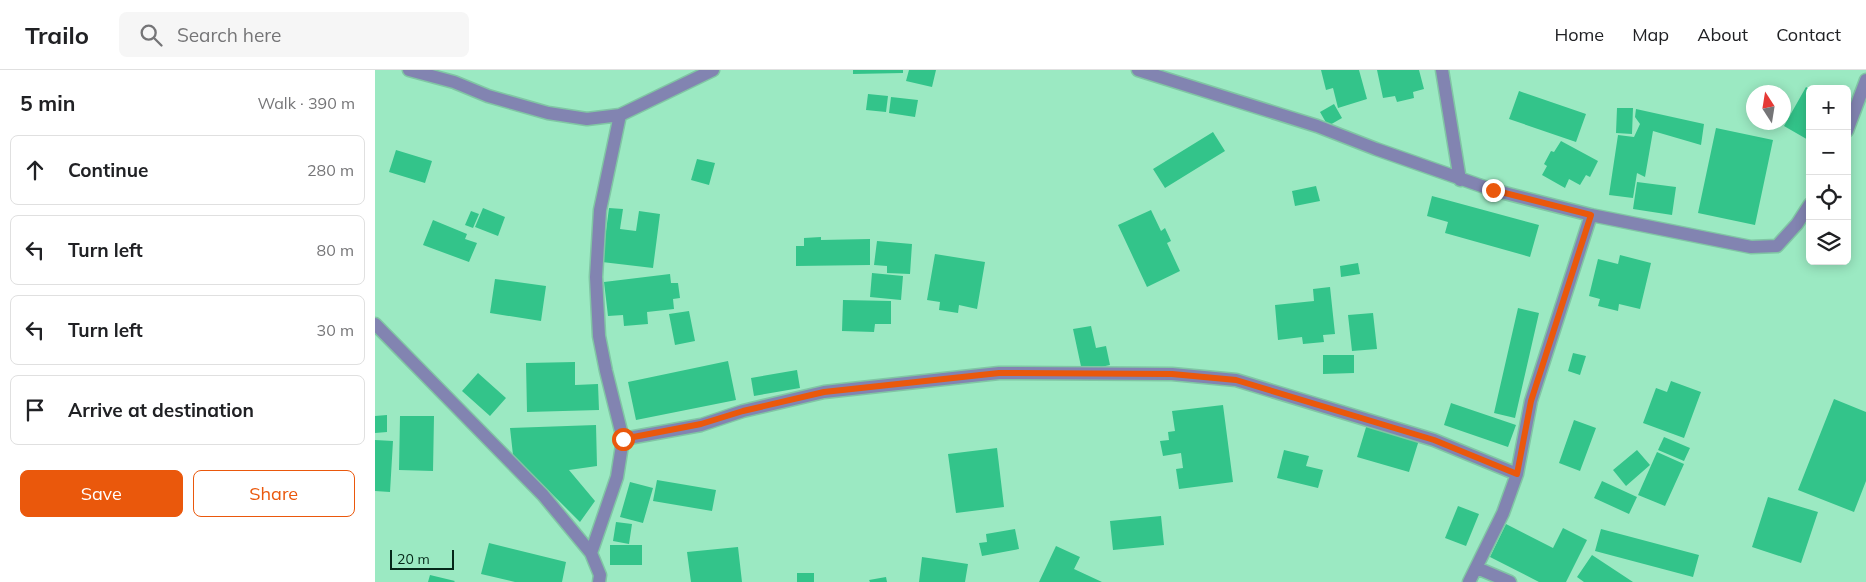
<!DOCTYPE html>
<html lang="en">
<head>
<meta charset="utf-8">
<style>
	:root { --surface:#fff; --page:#f6f6f6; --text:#202124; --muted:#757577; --line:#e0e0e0; --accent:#ea580c }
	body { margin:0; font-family:Mulish,sans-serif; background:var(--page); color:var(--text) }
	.controls { position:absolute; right:15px; top:15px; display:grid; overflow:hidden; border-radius:8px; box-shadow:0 2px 12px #0003 }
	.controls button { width:45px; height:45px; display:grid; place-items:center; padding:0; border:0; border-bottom:1px solid var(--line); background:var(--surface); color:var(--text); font:25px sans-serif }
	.compass { position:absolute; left:1371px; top:15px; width:45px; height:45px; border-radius:50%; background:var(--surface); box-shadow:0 2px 12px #0003; rotate:348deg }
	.scale { position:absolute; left:15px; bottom:12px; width:64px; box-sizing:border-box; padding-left:5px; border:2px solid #052719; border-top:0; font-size:14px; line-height:18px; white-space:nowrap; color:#052719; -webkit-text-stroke:4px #9be9c2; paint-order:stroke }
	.stop { position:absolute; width:15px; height:15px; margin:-11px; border:4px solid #ea580c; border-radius:50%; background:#fff }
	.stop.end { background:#ea580c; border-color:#fff; box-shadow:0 1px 5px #0008 }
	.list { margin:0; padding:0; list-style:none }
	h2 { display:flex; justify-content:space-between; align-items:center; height:65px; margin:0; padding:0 20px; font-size:21px }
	h2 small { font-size:16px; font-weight:400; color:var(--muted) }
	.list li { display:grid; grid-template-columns:32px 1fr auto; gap:15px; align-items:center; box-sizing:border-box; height:70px; margin:0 10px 10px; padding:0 10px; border:1px solid var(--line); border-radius:8px }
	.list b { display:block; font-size:19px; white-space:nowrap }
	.list em { font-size:16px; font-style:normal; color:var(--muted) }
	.actions { display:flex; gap:10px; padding:15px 20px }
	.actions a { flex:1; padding:11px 0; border:1px solid var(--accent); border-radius:8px; text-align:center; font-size:18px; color:var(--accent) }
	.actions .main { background:var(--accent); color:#fff }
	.icon { flex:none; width:28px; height:28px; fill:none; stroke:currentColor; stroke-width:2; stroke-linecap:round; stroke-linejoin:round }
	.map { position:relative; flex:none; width:1491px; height:512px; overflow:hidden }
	header { display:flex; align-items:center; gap:30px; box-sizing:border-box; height:70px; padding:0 25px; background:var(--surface); border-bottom:1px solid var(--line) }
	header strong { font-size:24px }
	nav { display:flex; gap:28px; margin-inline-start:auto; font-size:18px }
	.search { width:350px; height:45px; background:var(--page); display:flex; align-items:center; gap:12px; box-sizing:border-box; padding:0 18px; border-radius:8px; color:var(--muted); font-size:19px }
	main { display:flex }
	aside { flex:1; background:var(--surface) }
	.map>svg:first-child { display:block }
	.building { fill:#33c48a }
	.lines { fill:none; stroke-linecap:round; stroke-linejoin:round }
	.minor-casing { stroke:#80c6a4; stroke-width:15 }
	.minor { stroke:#8284b1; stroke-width:12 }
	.route { stroke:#ea580c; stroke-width:6 }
</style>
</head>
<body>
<header>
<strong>Trailo</strong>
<div class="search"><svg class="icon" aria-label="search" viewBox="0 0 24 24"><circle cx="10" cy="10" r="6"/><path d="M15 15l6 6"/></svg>Search here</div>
<nav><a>Home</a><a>Map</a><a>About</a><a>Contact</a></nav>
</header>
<main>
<aside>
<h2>5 min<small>Walk · 390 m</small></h2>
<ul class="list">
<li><svg class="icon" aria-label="ahead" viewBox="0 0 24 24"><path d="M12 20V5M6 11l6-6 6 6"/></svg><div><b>Continue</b></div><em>280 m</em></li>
<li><svg class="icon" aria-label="left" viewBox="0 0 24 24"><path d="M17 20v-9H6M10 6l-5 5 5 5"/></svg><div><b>Turn left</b></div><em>80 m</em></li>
<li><svg class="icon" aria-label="left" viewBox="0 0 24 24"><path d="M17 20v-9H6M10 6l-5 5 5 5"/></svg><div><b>Turn left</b></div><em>30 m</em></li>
<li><svg class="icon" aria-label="arrive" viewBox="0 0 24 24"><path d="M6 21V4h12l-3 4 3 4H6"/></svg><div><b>Arrive at destination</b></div></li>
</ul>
<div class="actions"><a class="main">Save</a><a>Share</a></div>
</aside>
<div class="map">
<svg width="1491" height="512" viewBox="0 0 1491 512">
	<rect width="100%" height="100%" fill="#9be9c2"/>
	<path class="building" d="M478,0H528V3L478,4Z
		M534,0H561L557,17L531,11Z
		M946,0H984L992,29L963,38L958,18L951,20Z
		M1002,0H1044L1049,19L1038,22L1039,28L1022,32L1020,26L1008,28Z
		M1431,17L1435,19V71L1409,56Z
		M1144,21L1211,44L1201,72L1134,49Z
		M493,24L513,26L511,42L491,40Z
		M516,27L543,30L540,47L514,43Z
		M959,34L967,48L953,56L945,42Z
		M1242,38H1258L1257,64L1241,63Z
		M1261,39L1329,54L1326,75L1278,61L1270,107L1262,103L1258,128L1234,125L1243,65L1259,67L1265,54L1260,47Z
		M1341,58L1398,70L1380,155L1323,143Z
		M838,62L850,81L790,118L778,99Z
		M1186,71L1223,91L1215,107L1211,105L1205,115L1194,109L1190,118L1167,105L1172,96L1169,94L1176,81L1179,82Z
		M21,80L57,91L50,113L14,102Z
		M322,89L340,93L334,115L316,110Z
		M1262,112L1301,117L1297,145L1258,139Z
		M941,116L945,131L920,136L917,121Z
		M1057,126L1164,155L1155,187L1070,163L1073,152L1052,146Z
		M108,138L130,147L123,166L100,157Z
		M234,138L248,139L245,159L261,161L264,141L285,144L278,198L227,192Z
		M776,140L786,161L790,158L796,171L792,173L805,201L772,217L743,155Z
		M96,141L104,144L98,158L90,155Z
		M58,150L92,164L90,169L102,173L94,192L48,175Z
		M446,167V170L495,169V195L421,196V176H429V168Z
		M502,171L537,174L535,204L512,203V196L499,195Z
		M560,184L610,192L602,239L584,235L583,243L564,240L565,232L552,230Z
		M1245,185L1276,193L1265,239L1244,234L1243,241L1223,236L1225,229L1214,226L1223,189L1243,194Z
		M983,193L985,204L966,207L965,196Z
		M497,203L528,206L526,230L495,227Z
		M295,204L296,213H303L305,228L298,229L299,239L272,242L273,254L249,256L248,245L233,246L229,212Z
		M120,209L171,216L166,251L115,243Z
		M955,217L960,264L948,265L949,272L928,274L927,267L903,270L900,235L939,231L938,219Z
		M468,230L516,231V254H500L499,262L467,261Z
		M1143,238L1164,243L1140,348L1119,343Z
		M314,241L320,271L300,275L294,244Z
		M998,243L1002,279L977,281L973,245Z
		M716,256L721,278L731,276L735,295L707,301L698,259Z
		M1198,283L1211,286L1205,305L1193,301Z
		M948,285H979V303L948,304Z
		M353,291L361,330L261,350L253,312Z
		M200,292V315L223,314L224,340L152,342L151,293Z
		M422,300L425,318L379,326L376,308Z
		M103,303L131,328L115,346L87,321Z
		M1296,311L1326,322L1309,368L1268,353L1281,318L1292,322Z
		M1459,329L1491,342V411L1479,442L1423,420Z
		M1076,333L1141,355L1133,377L1069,355Z
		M848,335L858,412L804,419L801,399L808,398L806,383L788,386L785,371L794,370L793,362L800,361L797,341Z
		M12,345V362L0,363V346Z
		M25,346H59L58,401L24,400Z
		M1199,350L1221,358L1205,401L1184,393Z
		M992,354L1044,370L1034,402L982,387Z
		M221,355L222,396L194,400L220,431L205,452L138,385L135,358Z
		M1289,367L1315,378L1309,391L1283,380Z
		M0,370L18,371L15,422L0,421Z
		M622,378L629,437L581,443L573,384Z
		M909,380L934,386L931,396L948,400L943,418L902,408Z
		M1262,380L1275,395L1251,416L1238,400Z
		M1282,382L1309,394L1290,436L1263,425Z
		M282,410L341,420L337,441L278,431Z
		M1227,411L1262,427L1254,444L1219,428Z
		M255,412L278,418L268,453L245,447Z
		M1393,427L1443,442L1426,493L1377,477Z
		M1083,436L1104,444L1091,476L1070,468Z
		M786,446L789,475L738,480L735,451Z
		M241,452L257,454L254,474L238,471Z
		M1131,454L1178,478L1188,458L1212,470L1191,512H1164L1115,487Z
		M640,459L644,479L607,486L604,473L612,472L611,464Z
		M1226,459L1324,485L1318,507L1220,481Z
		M114,473L191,492L187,512H140L106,504Z
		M235,475H267V495H235Z
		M681,476L705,487L699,499L727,512H664Z
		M363,477L367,512H316L312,482Z
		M1217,485L1258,512H1209L1202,507Z
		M547,487L593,494L590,512H544Z
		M422,503H439V512H422Z
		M55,505L80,511L79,512H53Z
		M511,507L512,512H495L494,510Z"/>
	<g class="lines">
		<defs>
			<path id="minor" d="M34,0L79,12L113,26L173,43L212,49L245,45L338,0
				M763,0L942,56L1001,79L1118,120L1216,145L1376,177L1402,176L1422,154L1435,134
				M1067,0L1085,110
				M1472,61L1491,10
				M0,254L168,425L216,483L225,505L224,512
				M248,369L326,355L368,341L449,322L624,303L797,304L861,310L1059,370L1142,404L1156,331L1216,145
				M216,483L242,407L248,369L231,301L224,266L221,207L225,140L245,45
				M1102,498L1135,512
				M1094,512L1128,443L1142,404"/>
		</defs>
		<use href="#minor" class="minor-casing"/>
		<use href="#minor" class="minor"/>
	</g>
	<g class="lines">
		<path class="route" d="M248,369L326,354L368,341L449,322L624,303L797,304L861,310L1059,370L1142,404L1156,331L1216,145L1118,120"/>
	</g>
</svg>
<div class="controls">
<button>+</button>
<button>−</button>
<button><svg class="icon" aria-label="locate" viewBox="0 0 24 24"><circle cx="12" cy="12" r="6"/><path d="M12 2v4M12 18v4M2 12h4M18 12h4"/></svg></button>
<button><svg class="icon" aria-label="layers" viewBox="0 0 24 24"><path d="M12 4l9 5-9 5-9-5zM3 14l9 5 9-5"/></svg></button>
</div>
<svg class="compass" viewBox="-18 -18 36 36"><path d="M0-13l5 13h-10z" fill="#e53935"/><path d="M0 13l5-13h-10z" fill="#757577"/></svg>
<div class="scale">20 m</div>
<div class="stop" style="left:248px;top:369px"></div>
<div class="stop end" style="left:1118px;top:120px"></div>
</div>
</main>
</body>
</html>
